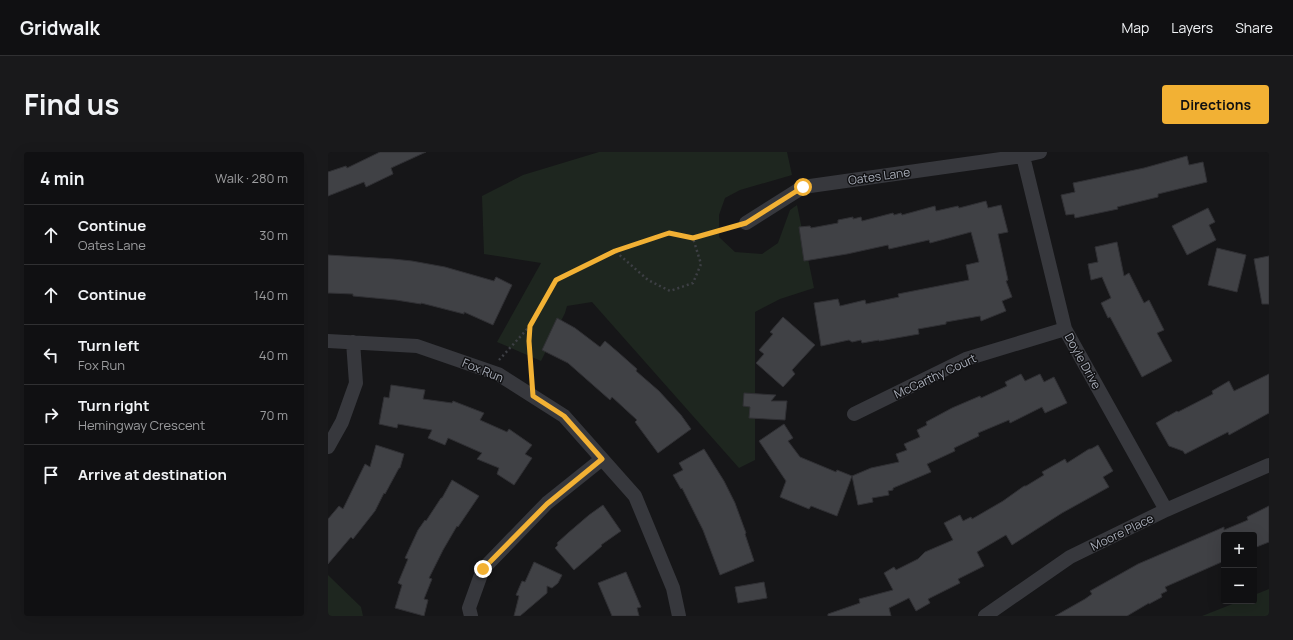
<!DOCTYPE html>
<html lang="en">
<head>
<meta charset="utf-8">
<style>
	:root { --surface:#101012; --page:#19191b; --text:#f1f3f6; --muted:#9c9d9f; --line:#303032; --accent:#f2b134 }
	body { margin:0; font-family:Manrope,sans-serif; background:var(--page); color:var(--text) }
	.controls { position:absolute; right:12px; bottom:12px; display:grid; overflow:hidden; border-radius:4px; box-shadow:0 4px 16px #0002 }
	.controls button { width:36px; height:36px; display:grid; place-items:center; padding:0; border:0; border-bottom:1px solid var(--line); background:var(--surface); color:var(--text); font:20px sans-serif }
	.stop { position:absolute; width:12px; height:12px; margin:-9px; border:3px solid #f2b134; border-radius:50%; background:#fff }
	.stop.end { background:#f2b134; border-color:#fff; box-shadow:0 1px 4px #0008 }
	.list { margin:0; padding:0; list-style:none }
	h2 { display:flex; justify-content:space-between; align-items:center; height:52px; margin:0; padding:0 16px; font-size:17px }
	h2 small { font-size:13px; font-weight:400; color:var(--muted) }
	.list li { display:grid; grid-template-columns:26px 1fr auto; gap:12px; align-items:center; box-sizing:border-box; height:60px; padding:0 16px; border-top:1px solid var(--line) }
	.list b { display:block; font-size:15px; white-space:nowrap }
	.list p { margin:0; font-size:13px; white-space:nowrap; color:var(--muted) }
	.list em { font-size:13px; font-style:normal; color:var(--muted) }
	.icon { flex:none; width:22px; height:22px; fill:none; stroke:currentColor; stroke-width:2; stroke-linecap:round; stroke-linejoin:round }
	.map { position:relative; flex:none; width:941px; height:464px; overflow:hidden; border-radius:4px }
	header { display:flex; align-items:center; gap:24px; box-sizing:border-box; height:56px; padding:0 20px; background:var(--surface); border-bottom:1px solid var(--line) }
	header strong { font-size:19px }
	nav { display:flex; gap:22px; margin-inline-start:auto; font-size:14px }
	.intro { display:flex; align-items:center; justify-content:space-between; box-sizing:border-box; height:96px; padding:0 24px }
	h1 { margin:0; font-size:28px }
	.button { padding:10px 18px; border-radius:4px; background:var(--accent); color:#111; font-size:14px; font-weight:700 }
	main { display:flex; gap:24px; padding:0 24px }
	aside { flex:1; background:var(--surface); border-radius:4px; box-shadow:0 4px 16px #0002 }
	.map>svg:first-child { display:block }
	.green { fill:#1e261f }
	.building { fill:#404145; stroke:#303034 }
	.lines { fill:none; stroke-linecap:round; stroke-linejoin:round }
	.path { stroke:#3d3f44; stroke-width:2.5; stroke-dasharray:2 3; stroke-linecap:butt }
	.minor { stroke:#37383d; stroke-width:14 }
	.route { stroke:#f2b134; stroke-width:5 }
	.labels { text-anchor:middle; dominant-baseline:central; stroke-width:3; stroke-linejoin:round; paint-order:stroke }
	.street-label { font-size:12px; fill:#a8adb8; stroke:#111113 }
</style>
</head>
<body>
<header>
<strong>Gridwalk</strong>
<nav><a>Map</a><a>Layers</a><a>Share</a></nav>
</header>
<div class="intro"><h1>Find us</h1><a class="button">Directions</a></div>
<main>
<aside>
<h2>4 min<small>Walk · 280 m</small></h2>
<ul class="list">
<li><svg class="icon" aria-label="ahead" viewBox="0 0 24 24"><path d="M12 20V5M6 11l6-6 6 6"/></svg><div><b>Continue</b><p>Oates Lane</p></div><em>30 m</em></li>
<li><svg class="icon" aria-label="ahead" viewBox="0 0 24 24"><path d="M12 20V5M6 11l6-6 6 6"/></svg><div><b>Continue</b></div><em>140 m</em></li>
<li><svg class="icon" aria-label="left" viewBox="0 0 24 24"><path d="M17 20v-9H6M10 6l-5 5 5 5"/></svg><div><b>Turn left</b><p>Fox Run</p></div><em>40 m</em></li>
<li><svg class="icon" aria-label="right" viewBox="0 0 24 24"><path d="M7 20v-9h11M14 6l5 5-5 5"/></svg><div><b>Turn right</b><p>Hemingway Crescent</p></div><em>70 m</em></li>
<li><svg class="icon" aria-label="arrive" viewBox="0 0 24 24"><path d="M6 21V4h12l-3 4 3 4H6"/></svg><div><b>Arrive at destination</b></div></li>
</ul>
</aside>
<div class="map">
<svg width="941" height="464" viewBox="0 0 941 464">
	<rect width="100%" height="100%" fill="#161618"/>
	<path class="green" d="M271,0H459L464,23L412,38L397,46L391,63V85L407,100L434,102L450,91L462,58L469,53L486,136L452,147L427,160V308L411,316L264,150L239,154L237,161L213,209L169,190L213,111L156,102L154,44L195,23Z
		M0,423L33,455L35,464H0Z
		M941,437V464H874L912,449H926V443Z"/>
	<path class="building" d="M52,0H98L63,16L65,22L38,35L36,30L0,44V20L18,14L19,16Z
		M859,4L861,13L875,10L879,30L830,42V45L789,55L790,57L747,66L746,62L738,63L733,43L747,40L745,31L816,16Z
		M658,49L660,56L673,53L680,80L670,82L680,128L678,129L684,145L674,149L678,159L653,169L652,164L618,170V172L590,177L591,182L551,189V188L534,191L533,188L524,190L521,188L493,194L486,151L510,147L512,154L537,148L538,152L571,145L570,142L641,128L638,113L651,110L643,80L602,91L601,88L561,97L560,93L519,102L476,109L471,75L482,74L483,76L510,71V68L525,65V67L533,65L534,69L565,61L566,63L573,61L574,63L607,54L608,59L630,54L631,56Z
		M880,56L887,70L881,73L888,88L859,103L844,74Z
		M789,90L796,124L801,121L816,151L821,148L836,178L829,181L844,209L814,225L782,165L780,166L773,151L783,146L774,125L763,128L760,112L770,110L767,95Z
		M889,96L918,103L909,140L880,133Z
		M0,103L65,107L84,109L117,115L166,129L168,125L184,133L165,173L136,160V162L93,151V152L68,148L25,144V142L0,141Z
		M941,104V152H934L926,107Z
		M455,165L487,193L464,218L467,222L455,235L428,211L436,202L431,198L445,182L442,180Z
		M229,166L247,176L272,195L277,189L291,201L309,217L308,219L331,239L353,263L363,277L330,301L307,270L309,268L284,245L282,248L240,211L214,198Z
		M693,222L697,229L712,222L716,230L726,225L739,251L717,261L714,255L682,271L681,268L650,281L651,284L626,296L627,299L599,312L603,320L565,336V338L560,339L561,343L544,346L545,350L530,353L524,324L543,316L571,310L568,302L579,298L576,292L592,285L589,278L599,273L598,270L624,256L652,244L653,246L679,234L677,230Z
		M941,222V261L901,283L900,280L857,302L855,299L841,294L828,271L849,259L850,260L885,242L884,239L901,229L906,239Z
		M63,233L97,238L95,247L124,251L125,249L156,261L152,268L179,280L181,277L204,293L197,302L204,306L186,333L169,322L171,316L149,307L154,301L120,286L117,293L100,286L104,278L70,272L69,276L51,272L56,245L61,246Z
		M416,241L448,243L443,249H459L457,268L421,266L422,255L415,254Z
		M456,272L465,286L460,289L472,305L508,320L509,318L524,324L509,364L483,354L481,357L452,345L458,329L431,289Z
		M48,293L76,302L72,316H71L57,342L56,341L47,359L25,387L23,385L0,412V367L11,354L15,357L37,312L42,315Z
		M770,293L785,319L775,325L781,335L734,361L684,393L678,383L649,400L656,414L630,427L632,431L600,447L602,451L588,459L581,446L561,456L563,464H500V462L532,451L531,447L565,438L556,421L566,415L568,418L590,407L597,400L625,388L616,371L632,363L635,369L643,365L644,367L675,349L696,334H698L716,323L714,320L737,307L739,311L761,297H763Z
		M376,297L396,329L407,351L418,381L417,382L426,409L392,423L375,378L354,336L353,337L345,323L355,318L351,311Z
		M124,328L151,344L130,375L129,374L115,398L101,426L104,427L96,447L100,448L96,464L67,456L74,433L70,431L80,407L77,406L90,378L97,368L98,369L113,346H114Z
		M275,353L293,379L273,393L274,394L246,418L227,396L230,393L229,391L240,381L261,363Z
		M941,354V390L926,396V383H896V409L837,435L839,439L833,442L834,445L821,452V451L799,464H727L757,447L764,442L762,439L810,412L896,375V378L920,368L919,365Z
		M206,410L234,423L230,431L224,436L219,434V441L192,464H186L191,444L188,443L194,429L197,430Z
		M298,420L313,455L309,456L311,464H284L270,431Z
		M436,430L439,446L410,451L407,435Z"/>
	<g class="lines">
		<path class="path" d="M365,86L405,74
			M171,208L201,175
			M203,226L201,189V174L228,128L287,99L341,81L365,86L373,112L365,131L342,139L320,128L287,99"/>
		<path class="minor" d="M694,0L737,177L838,358
			M418,71L475,35L694,4L712,0
			M0,189L89,194L170,222L236,264L307,344L345,436L351,464
			M526,262L638,207L737,177
			M0,295L14,270L28,231L25,190
			M143,464L141,456L155,417L219,351L274,307
			M657,464L742,405L838,358L941,313"/>
	</g>
	<g class="lines">
		<path class="route" d="M155,417L219,352L274,307L236,264L205,244L201,189L202,174L228,128L287,99L341,81L365,86L418,71L475,35"/>
	</g>
	<g class="labels">
		<g class="street-label">
			<text transform="translate(551 24) rotate(-8)">Oates Lane</text>
			<text transform="translate(755 209) rotate(61)">Doyle Drive</text>
			<text transform="translate(155 218) rotate(22)">Fox Run</text>
			<text transform="translate(607 224) rotate(-25)">McCarthy Court</text>
			<text transform="translate(794 380) rotate(-26)">Moore Place</text>
		</g>
	</g>
</svg>
<div class="controls">
<button>+</button>
<button>−</button>
</div>
<div class="stop" style="left:475px;top:35px"></div>
<div class="stop end" style="left:155px;top:417px"></div>
</div>
</main>
</body>
</html>
